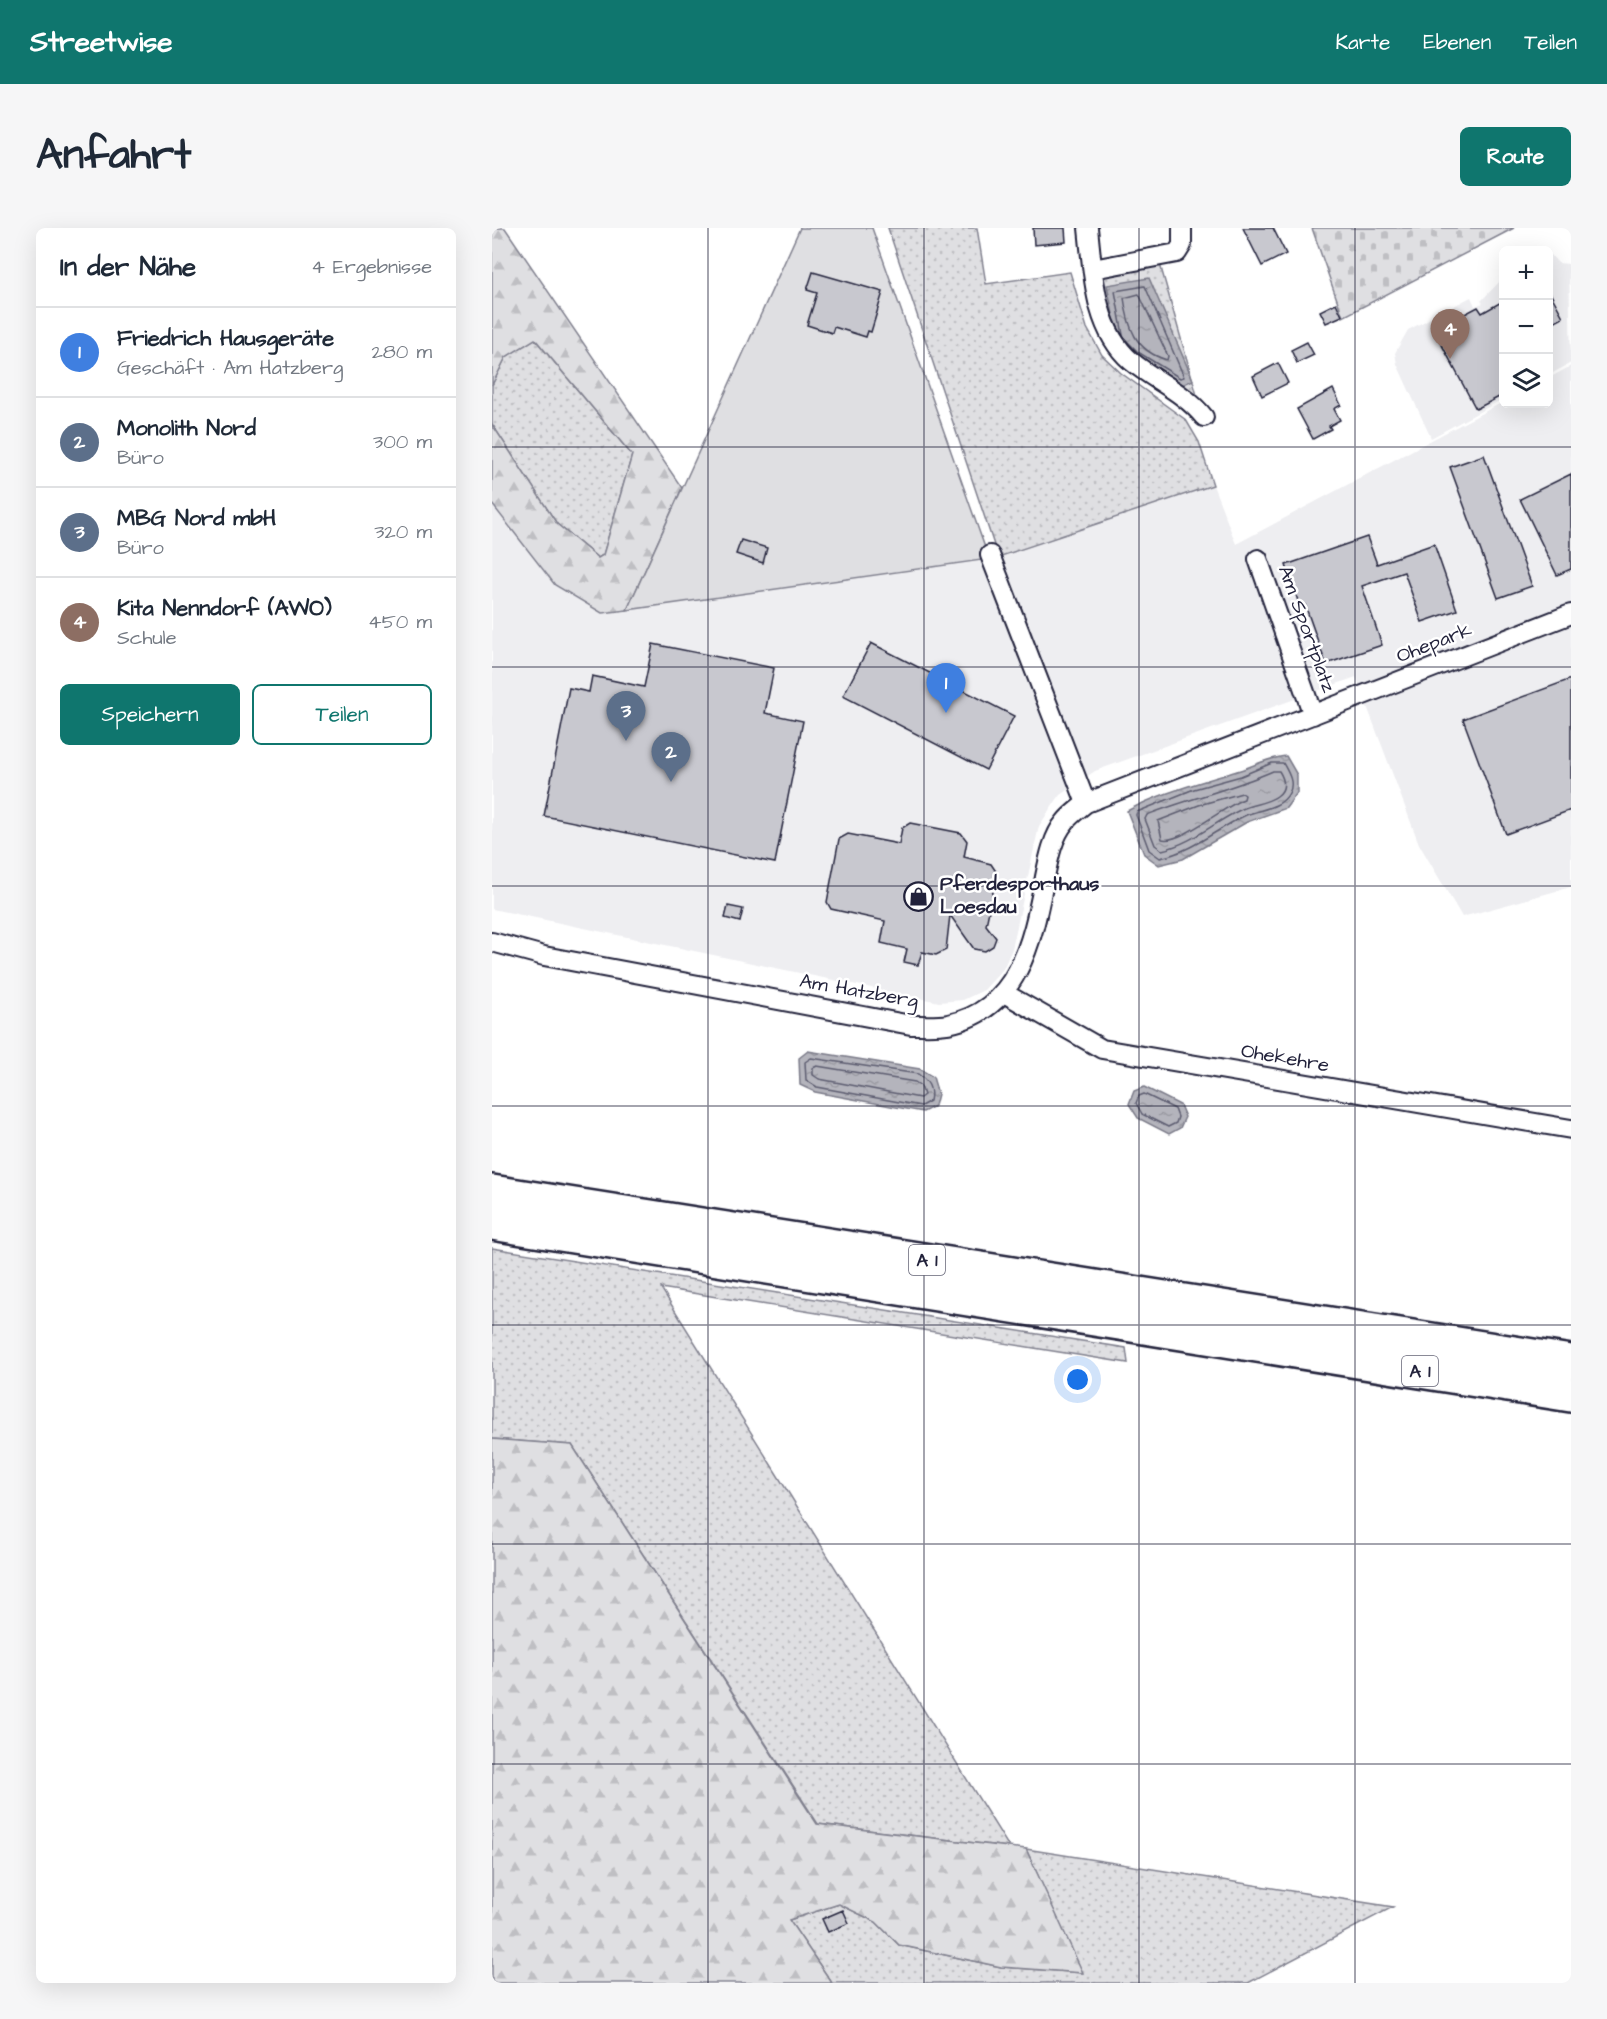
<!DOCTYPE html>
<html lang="de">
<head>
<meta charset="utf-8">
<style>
	:root { --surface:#fff; --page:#f6f6f7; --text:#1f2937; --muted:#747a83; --line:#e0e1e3; --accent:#0f766e }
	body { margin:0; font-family:"Architects Daughter",sans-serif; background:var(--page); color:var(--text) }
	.controls { position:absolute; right:18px; top:18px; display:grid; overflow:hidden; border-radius:9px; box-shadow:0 6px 24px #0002 }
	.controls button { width:54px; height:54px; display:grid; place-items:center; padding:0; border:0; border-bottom:2px solid var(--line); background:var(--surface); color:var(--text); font:30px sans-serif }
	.you { position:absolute; left:586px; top:1152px; width:21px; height:21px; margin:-15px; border:4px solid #fff; border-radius:50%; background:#1a73e8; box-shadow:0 0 0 9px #1a73e833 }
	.badge { display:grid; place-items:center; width:39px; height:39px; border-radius:50%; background:var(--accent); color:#fff; font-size:20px; font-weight:700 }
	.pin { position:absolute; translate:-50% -50px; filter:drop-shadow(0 2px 3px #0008) }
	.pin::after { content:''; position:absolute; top:32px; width:21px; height:18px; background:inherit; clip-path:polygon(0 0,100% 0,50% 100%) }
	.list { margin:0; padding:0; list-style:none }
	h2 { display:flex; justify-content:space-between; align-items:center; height:78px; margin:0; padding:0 24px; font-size:26px }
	h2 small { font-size:20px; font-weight:400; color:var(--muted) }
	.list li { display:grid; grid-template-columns:39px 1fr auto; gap:18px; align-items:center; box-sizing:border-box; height:90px; padding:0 24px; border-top:2px solid var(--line) }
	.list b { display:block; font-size:22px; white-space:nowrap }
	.list p { margin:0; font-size:20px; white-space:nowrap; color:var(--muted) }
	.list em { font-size:20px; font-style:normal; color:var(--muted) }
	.actions { display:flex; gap:12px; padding:18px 24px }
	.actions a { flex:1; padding:14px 0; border:2px solid var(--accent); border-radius:9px; text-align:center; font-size:21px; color:var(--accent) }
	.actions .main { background:var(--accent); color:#fff }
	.icon { flex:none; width:33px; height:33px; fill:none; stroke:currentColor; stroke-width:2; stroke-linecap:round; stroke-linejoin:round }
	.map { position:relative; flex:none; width:1079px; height:1755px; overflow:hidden; border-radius:9px }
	header { display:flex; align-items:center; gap:36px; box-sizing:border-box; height:84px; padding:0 30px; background:var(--accent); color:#fff }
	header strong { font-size:28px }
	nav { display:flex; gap:33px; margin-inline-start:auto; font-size:21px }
	.intro { display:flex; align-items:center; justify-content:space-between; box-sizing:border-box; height:144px; padding:0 36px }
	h1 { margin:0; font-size:42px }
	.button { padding:15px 27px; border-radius:9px; background:var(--accent); color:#fff; font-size:21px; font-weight:700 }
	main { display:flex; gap:36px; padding:0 36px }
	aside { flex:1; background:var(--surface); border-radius:9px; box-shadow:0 6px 24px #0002 }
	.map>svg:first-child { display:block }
	.built { fill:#eeeef1 }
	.grass { fill:url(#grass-dots); stroke:#80808e; stroke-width:1.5 }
	.forest { fill:url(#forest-firs); stroke:#80808e; stroke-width:1.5 }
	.cemetery { fill:url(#cemetery-stones); stroke:#80808e; stroke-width:1.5 }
	.park { fill:#dfdfe2; stroke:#80808e; stroke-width:1.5 }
	.water { fill:url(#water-ripples); stroke:#7a7a88; stroke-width:1.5 }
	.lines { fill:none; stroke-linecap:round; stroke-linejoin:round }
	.shore { stroke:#5c5c6f; stroke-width:1.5 }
	.building { fill:#c8c8cf; stroke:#22223b; stroke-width:1.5 }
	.minor-casing { stroke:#22223b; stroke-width:22 }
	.motorway-casing { stroke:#22223b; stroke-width:38 }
	.minor { stroke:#fff; stroke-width:18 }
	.motorway { stroke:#fff; stroke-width:33 }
	.grid { fill:none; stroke:#22223b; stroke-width:1.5; stroke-opacity:0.55 }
	.labels { text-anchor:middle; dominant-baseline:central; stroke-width:5; stroke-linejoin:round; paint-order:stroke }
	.shield { fill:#fff; stroke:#646476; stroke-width:1.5 }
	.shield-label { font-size:18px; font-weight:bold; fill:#22223b }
	.street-label { font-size:20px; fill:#22223b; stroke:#fff }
	.poi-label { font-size:20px; font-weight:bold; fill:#22223b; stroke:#fff; text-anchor:start }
</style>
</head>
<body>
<header>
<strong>Streetwise</strong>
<nav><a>Karte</a><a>Ebenen</a><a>Teilen</a></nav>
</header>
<div class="intro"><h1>Anfahrt</h1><a class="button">Route</a></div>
<main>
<aside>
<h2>In der Nähe<small>4 Ergebnisse</small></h2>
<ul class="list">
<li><span class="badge" style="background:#3f7fe0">1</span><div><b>Friedrich Hausgeräte</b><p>Geschäft · Am Hatzberg</p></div><em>280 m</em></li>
<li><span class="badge" style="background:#5c6f8a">2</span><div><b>Monolith Nord</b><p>Büro</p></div><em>300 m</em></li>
<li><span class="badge" style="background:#5c6f8a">3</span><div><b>MBG Nord mbH</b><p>Büro</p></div><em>320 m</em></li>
<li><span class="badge" style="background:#8d6e63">4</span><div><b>Kita Nenndorf (AWO)</b><p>Schule</p></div><em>450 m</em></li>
</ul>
<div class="actions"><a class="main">Speichern</a><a>Teilen</a></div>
</aside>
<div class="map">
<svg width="1079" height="1755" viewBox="0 0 1079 1755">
	<defs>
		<pattern id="grass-dots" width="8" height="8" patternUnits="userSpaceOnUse" patternTransform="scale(1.5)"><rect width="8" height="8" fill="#dfdfe2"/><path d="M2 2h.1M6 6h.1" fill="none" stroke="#bfbfc3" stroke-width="1.8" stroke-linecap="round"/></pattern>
		<pattern id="forest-firs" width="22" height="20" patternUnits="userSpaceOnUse" patternTransform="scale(1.5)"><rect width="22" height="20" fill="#dfdfe2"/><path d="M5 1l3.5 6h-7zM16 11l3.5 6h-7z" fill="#bfbfc3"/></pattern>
		<pattern id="cemetery-stones" width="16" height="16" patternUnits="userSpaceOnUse" patternTransform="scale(1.5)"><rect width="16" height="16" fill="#dfdfe2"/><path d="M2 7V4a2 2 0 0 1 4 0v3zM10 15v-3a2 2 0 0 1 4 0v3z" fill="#bfbfc3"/></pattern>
		<pattern id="water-ripples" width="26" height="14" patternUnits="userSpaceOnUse" patternTransform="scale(1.5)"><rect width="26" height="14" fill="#b4b4bc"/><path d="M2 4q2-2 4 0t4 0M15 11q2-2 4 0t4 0" fill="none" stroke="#9a9aa2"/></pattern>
	</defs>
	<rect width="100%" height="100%" fill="#fff"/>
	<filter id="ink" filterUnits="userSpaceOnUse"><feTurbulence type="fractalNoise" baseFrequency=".0167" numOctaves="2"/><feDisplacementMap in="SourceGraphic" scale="12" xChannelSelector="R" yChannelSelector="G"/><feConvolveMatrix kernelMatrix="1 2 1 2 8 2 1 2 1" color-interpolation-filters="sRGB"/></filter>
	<g filter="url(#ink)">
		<path class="built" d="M1058,26L1066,35L1077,36L1079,135L1057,147Z
			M1011,50V171L939,210L905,136L903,125L916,102L979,69L983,78L991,75L989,73Z
			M1079,138V659L970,689L927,616L864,449L603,543L568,567L547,598L520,721L511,741L492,762L471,772L447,774L0,681V276L63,357L110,385L506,329L721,257L744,316L1011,174L1056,176L1057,150Z"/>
		<path class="grass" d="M396,0H485L494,56L578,44L595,100L610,127L629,145L694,192L707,214L721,257L506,329Z
			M666,29L710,185L620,108L602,42Z
			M42,110L140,227L111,327L106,330L65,296L0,196V157L14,129Z
			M0,1020L634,1120L636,1135L169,1060L517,1619L326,1596L80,1217L0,1211Z
			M534,1621L901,1679L756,1755H340L297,1692L347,1676L384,1694L407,1717L509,1739L590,1745Z"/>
		<path class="forest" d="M0,0H13L190,260L135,382L110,385L63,357L0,276V196L65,296L106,330L111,327L140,227L43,111L14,129L0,157Z
			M0,1211L80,1217L325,1596L534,1621L591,1745L509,1739L407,1717L384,1694L347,1676L297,1692L340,1755H0Z"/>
		<path class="cemetery" d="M820,0H1022L851,89Z"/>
		<path class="park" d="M308,0H380L497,331L135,382Z"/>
		<path class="water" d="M657,50L701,152L688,158L642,128L626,111L615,57Z
			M794,528L805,547V565L794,580L755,594L691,631L667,637L652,626L635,583C670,564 708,555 745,543C762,538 775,530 794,528Z
			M316,823L428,841L441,849L446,866L443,878L431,884L323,864L308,857L307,830Z
			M652,859L688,877L693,889L688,900L677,906L646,890L637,876L642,863Z"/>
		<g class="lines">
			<path class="shore" d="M647,66L676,128L675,132C643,123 636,99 632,70Z
				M631,107L623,63L653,58L692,149L688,150L646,124L633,111
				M780,535H791C796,544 803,555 797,565C789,581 767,581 752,588C723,602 701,623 668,630L657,622L644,587L645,584L702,561L749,548Z
				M781,543H787C792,551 795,561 785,568C776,575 761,576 750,581C722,594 701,615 670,622L663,617L653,591L655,587C696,571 740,561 781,543Z
				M750,565L753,567L752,571C732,578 689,616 670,611L666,593L707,577Z
				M319,830L426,846C436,853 441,860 438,873L429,878L325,859L314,852L313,834Z
				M325,838L423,854L429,858L432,867L428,870L327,851L321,847V840Z
				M652,866L683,881L686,889L684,895L676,899L650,886L644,875L647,868Z"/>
		</g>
		<path class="building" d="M541,0H573L574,14L542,17Z
			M751,0H781L794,26L770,38Z
			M321,44L391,64L379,104L376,103L374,109L342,99L340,105L315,97L325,65L315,62Z
			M1056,61L1071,89L1056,97Z
			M1011,73V167L984,181L942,102L986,79L990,85Z
			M844,75L850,88L834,95L828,83Z
			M815,114L822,127L805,135L799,122Z
			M786,135L796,155L770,168L761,148Z
			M841,161L849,177L842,181L848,192L837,198L839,201L821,211L805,181Z
			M992,227L1040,358L1006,370L958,239Z
			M1079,246V341L1065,347L1028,271Z
			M875,309L885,336L942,316L965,382L930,394L912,344L870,358L890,417L834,436L813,377L808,379L794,337Z
			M249,312L275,320L271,335L244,326Z
			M379,415L522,488L494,542L351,468Z
			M161,416L282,440L273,485L311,493L283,635L52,588L77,460L97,464L100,448L152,459Z
			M1079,451V582L1014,606L971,491Z
			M418,595L469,605L475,613L472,629L499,636L505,645L494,697L504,710L501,718L493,723L482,721L458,687L454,722L444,727L430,724L426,737L412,734L415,721L389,715L393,693L339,681L335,674L347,611L356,606L407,616L410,600Z
			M236,678L251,681L248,694L233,690Z
			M351,1682L357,1695L336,1704L330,1691Z"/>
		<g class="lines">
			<defs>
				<path id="minor" d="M596,0C601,45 602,101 639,133C663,153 692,164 712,189
					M601,41L685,25L690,17V0
					M498,327L594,575
					M766,331L821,487
					M0,714L52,728L419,797C431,797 445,798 456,796C526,782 540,714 552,654C556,634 560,609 573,594C578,587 587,581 594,575L1079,386
					M512,765L610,821L1079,901"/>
				<path id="motorway" d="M0,964L1079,1134
					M0,995L1079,1167"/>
			</defs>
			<use href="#minor" class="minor-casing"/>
			<use href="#motorway" class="motorway-casing"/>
			<use href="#minor" class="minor"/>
			<use href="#motorway" class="motorway"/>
		</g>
	</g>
	<path class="grid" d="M216,0V1755M432,0V1755M647,0V1755M863,0V1755M0,219H1079M0,439H1079M0,658H1079M0,878H1079M0,1097H1079M0,1316H1079M0,1536H1079"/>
	<defs>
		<symbol id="shop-ring" viewBox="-11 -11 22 22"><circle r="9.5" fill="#fff" stroke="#22223b" stroke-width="1.5"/><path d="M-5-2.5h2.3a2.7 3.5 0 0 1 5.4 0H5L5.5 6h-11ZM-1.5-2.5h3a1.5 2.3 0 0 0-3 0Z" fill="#22223b"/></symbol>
	</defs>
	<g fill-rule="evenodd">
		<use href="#shop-ring" x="410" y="652" width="33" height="33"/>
	</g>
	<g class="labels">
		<g class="shield">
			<rect x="417" y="1017" width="36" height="30" rx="4.5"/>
			<rect x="910" y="1128" width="36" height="30" rx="4.5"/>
		</g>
		<g class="shield-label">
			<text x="435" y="1032">A 1</text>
			<text x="928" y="1143">A 1</text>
		</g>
		<g class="street-label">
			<text transform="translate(815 401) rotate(70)">Am Sportplatz</text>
			<text transform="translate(942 415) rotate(-21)">Ohepark</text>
			<text transform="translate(367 763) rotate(10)">Am Hatzberg</text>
			<text transform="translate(793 830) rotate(10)">Ohekehre</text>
		</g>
		<g class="poi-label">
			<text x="448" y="656">Pferdesporthaus<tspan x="448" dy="23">Loesdau</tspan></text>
		</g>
	</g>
</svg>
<div class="controls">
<button>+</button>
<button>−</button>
<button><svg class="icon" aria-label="layers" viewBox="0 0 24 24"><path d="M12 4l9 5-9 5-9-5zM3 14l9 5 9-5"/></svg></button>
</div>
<div class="you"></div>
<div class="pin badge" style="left:454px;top:485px;background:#3f7fe0">1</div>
<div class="pin badge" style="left:179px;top:554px;background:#5c6f8a">2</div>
<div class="pin badge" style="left:134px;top:513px;background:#5c6f8a">3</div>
<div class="pin badge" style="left:958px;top:131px;background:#8d6e63">4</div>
</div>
</main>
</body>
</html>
